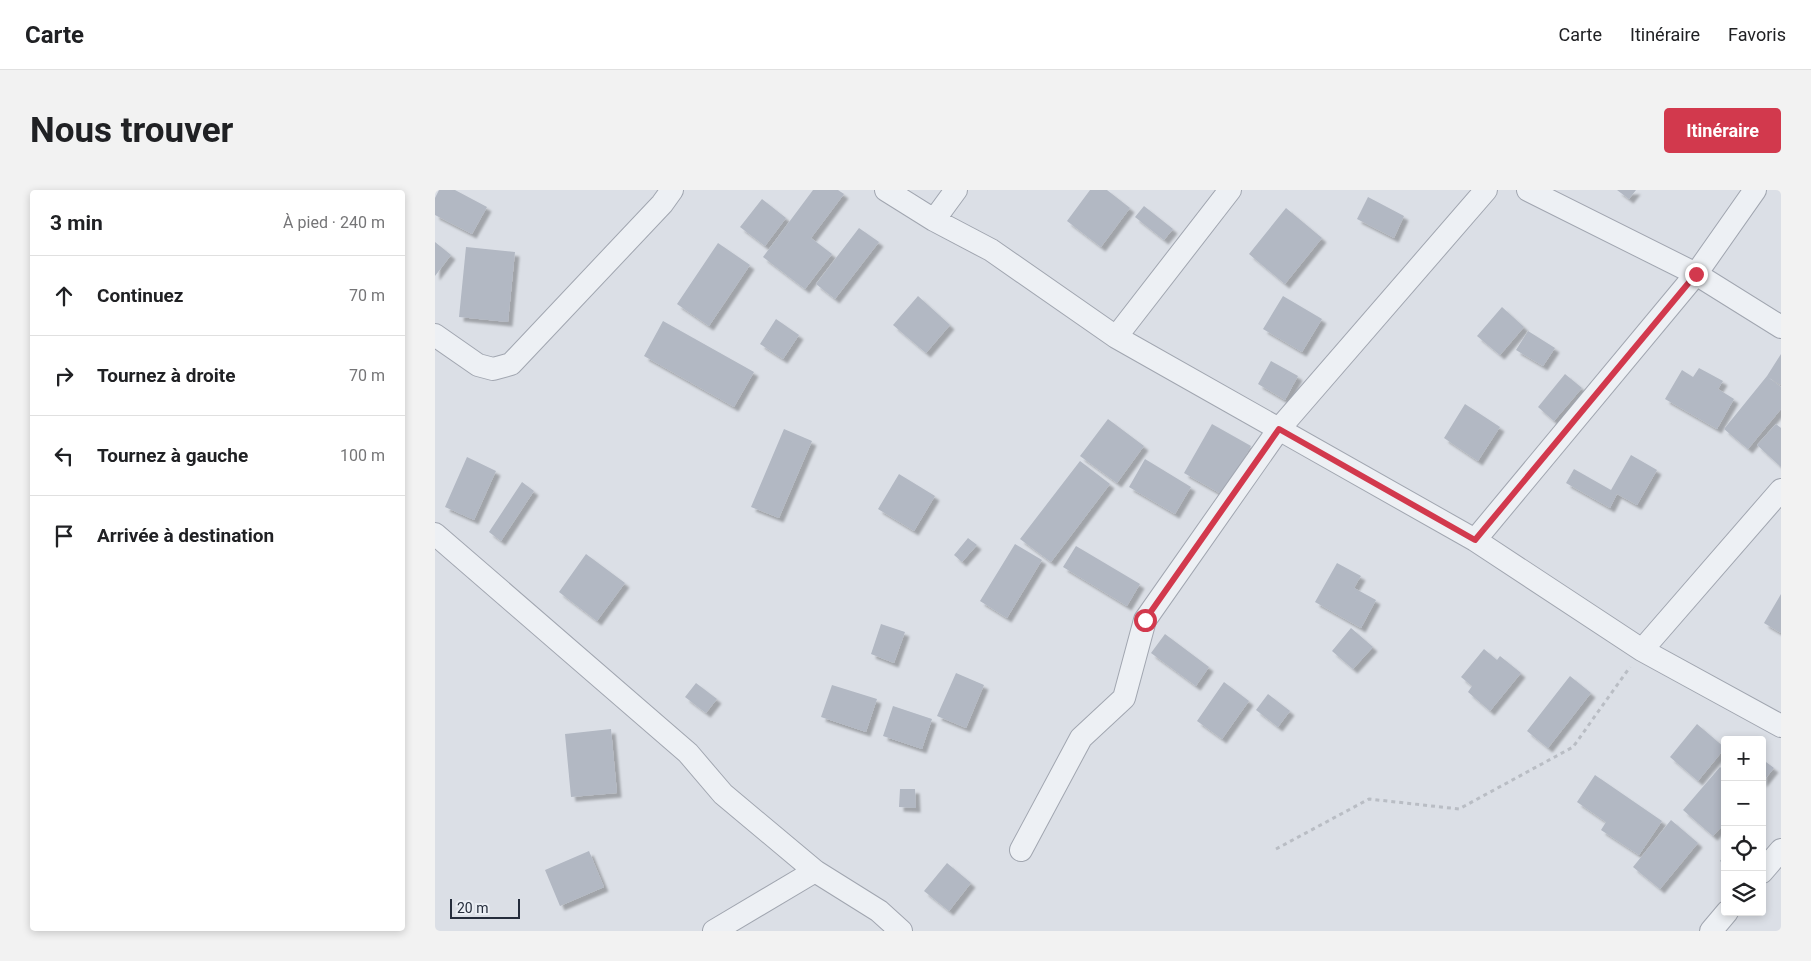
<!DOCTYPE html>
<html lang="fr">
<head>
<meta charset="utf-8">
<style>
	:root { --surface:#fff; --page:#f2f2f2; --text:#202124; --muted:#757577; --line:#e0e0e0; --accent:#d2394d }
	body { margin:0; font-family:Roboto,sans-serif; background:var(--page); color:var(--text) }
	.controls { position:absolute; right:15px; bottom:15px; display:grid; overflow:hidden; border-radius:5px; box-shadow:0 2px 8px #0003 }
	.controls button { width:45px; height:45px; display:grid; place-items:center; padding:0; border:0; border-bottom:1px solid var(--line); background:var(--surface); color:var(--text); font:25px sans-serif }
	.scale { position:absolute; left:15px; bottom:12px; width:70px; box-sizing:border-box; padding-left:5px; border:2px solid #252d3c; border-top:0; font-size:14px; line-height:18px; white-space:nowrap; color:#252d3c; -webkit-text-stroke:4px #eaeef4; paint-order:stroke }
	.stop { position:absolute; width:15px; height:15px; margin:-11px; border:4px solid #d2394d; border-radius:50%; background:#fff }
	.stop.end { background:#d2394d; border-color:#fff; box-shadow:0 1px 5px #0008 }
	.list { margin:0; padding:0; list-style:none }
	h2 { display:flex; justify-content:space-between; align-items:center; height:65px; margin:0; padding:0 20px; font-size:21px }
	h2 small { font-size:16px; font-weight:400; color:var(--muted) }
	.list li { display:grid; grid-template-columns:32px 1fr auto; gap:15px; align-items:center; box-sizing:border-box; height:80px; padding:0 20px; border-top:1px solid var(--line) }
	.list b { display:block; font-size:19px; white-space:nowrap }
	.list em { font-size:16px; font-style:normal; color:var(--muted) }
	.icon { flex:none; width:28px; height:28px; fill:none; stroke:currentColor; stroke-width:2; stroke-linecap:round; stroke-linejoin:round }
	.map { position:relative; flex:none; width:1346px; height:741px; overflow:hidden; border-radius:5px }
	header { display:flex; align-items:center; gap:30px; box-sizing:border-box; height:70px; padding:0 25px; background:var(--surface); border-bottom:1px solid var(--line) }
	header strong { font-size:24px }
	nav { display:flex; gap:28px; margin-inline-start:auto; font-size:18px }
	.intro { display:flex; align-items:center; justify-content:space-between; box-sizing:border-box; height:120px; padding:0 30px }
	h1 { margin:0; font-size:35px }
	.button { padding:12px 22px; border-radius:5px; background:var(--accent); color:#fff; font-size:18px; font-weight:700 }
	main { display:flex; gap:30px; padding:0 30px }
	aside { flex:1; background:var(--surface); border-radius:5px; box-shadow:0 2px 8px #0003 }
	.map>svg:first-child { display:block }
	.building { fill:#b2b8c3; filter:url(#shadow) }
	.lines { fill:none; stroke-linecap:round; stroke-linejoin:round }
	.minor-casing { stroke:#a1a6b0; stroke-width:24 }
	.path { stroke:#b9bdc4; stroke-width:3; stroke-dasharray:4 4; stroke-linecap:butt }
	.minor { stroke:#edf0f4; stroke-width:22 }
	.route { stroke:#d2394d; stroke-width:6 }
</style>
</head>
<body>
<header>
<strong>Carte</strong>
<nav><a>Carte</a><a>Itinéraire</a><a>Favoris</a></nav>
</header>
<div class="intro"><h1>Nous trouver</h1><a class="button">Itinéraire</a></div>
<main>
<aside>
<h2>3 min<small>À pied · 240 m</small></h2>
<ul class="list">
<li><svg class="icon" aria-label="ahead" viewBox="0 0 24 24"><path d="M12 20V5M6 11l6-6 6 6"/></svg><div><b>Continuez</b></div><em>70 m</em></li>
<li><svg class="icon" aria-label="right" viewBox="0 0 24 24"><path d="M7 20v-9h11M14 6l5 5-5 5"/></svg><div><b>Tournez à droite</b></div><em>70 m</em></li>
<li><svg class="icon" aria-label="left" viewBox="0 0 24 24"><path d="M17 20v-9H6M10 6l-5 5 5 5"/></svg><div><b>Tournez à gauche</b></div><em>100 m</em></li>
<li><svg class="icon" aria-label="arrive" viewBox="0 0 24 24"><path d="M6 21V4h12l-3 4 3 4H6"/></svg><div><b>Arrivée à destination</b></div></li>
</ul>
</aside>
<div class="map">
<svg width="1346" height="741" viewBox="0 0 1346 741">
	<defs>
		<filter id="shadow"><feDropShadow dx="4.5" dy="4.5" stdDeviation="1" flood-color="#0004"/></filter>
	</defs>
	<rect width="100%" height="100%" fill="#dbdfe6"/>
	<path class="building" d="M4,0H20L52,17L37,44L0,25V8Z
		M378,0H403L409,4L376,48L397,64L370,99L328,67Z
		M655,0H672L695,18L666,57L632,31Z
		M1182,0H1201L1194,9Z
		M933,7L969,26L959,48L922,29Z
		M327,9L351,28L330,56L305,37Z
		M709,16L738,39L729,50L700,27Z
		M851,18L887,48L850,94L814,64Z
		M424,38L444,52L400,109L381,94Z
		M0,52L16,65L0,86Z
		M283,53L315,75L274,136L242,114Z
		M31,57L80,62L73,132L24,127Z
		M483,106L515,135L491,163L458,135Z
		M848,106L887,129L867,162L828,139Z
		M1067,117L1089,137L1065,165L1042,146Z
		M341,129L364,145L348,169L325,154Z
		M228,131L319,182L299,217L209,166Z
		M1093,141L1120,158L1108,176L1081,160Z
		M1346,164V195L1334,188L1346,197V219L1313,259L1289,239L1332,186Z
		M836,171L863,186L850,210L823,194Z
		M1264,178L1288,191L1283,199L1299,209L1282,239L1230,209L1247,180L1258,187Z
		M1130,184L1147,198L1119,231L1103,217Z
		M1030,214L1065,237L1043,271L1009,248Z
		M673,229L709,256L682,293L645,266Z
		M777,234L816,256L788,305L749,283Z
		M1341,234L1346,238V277L1322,255Z
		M349,239L377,251L344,328L316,317Z
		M1196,265L1222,280L1202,315L1182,304L1175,318L1131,293L1139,279L1176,300Z
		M32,267L61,281L39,330L10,317Z
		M710,269L756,297L740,324L694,297Z
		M645,271L675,294L616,372L585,349Z
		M464,284L500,306L479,341L443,319Z
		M87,292L99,301L66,351L54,342Z
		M533,348L542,355L527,372L519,365Z
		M580,354L607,370L572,428L545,411Z
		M641,356L705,394L692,416L628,377Z
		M151,364L190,393L162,431L124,402Z
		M902,373L926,386L919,398L941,410L926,438L880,412Z
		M1346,404V443L1329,433Z
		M446,434L470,442L459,473L436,464Z
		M916,438L938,457L918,479L897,461Z
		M730,444L774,477L761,496L716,463Z
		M1049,459L1062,470L1065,466L1086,483L1055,521L1033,502L1037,496L1026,487Z
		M521,483L549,495L531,538L502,526Z
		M1135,486L1156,503L1113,558L1092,541Z
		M789,492L814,511L787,549L762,531Z
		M261,493L282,509L271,523L250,507Z
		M397,495L442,509L431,542L386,527Z
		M833,504L855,521L843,537L821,520Z
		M458,516L497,529L487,559L448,546Z
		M1262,534L1290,558L1263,591L1235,567Z
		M176,539L182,603L136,607L130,544Z
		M1327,569L1339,578L1327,593Z
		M1285,577L1290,581V633L1278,646L1248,620Z
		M1160,585L1227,631L1204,665L1166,640L1171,632L1142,612Z
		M465,599H480L481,618L464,617Z
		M1236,630L1263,653L1225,699L1198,677Z
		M154,661L169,697L125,716L110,680Z
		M1290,664V675L1285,671Z
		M512,673L536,693L514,721L489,701Z"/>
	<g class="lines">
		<defs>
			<path id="minor" d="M451,0L499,30L556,60L681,147L1040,350L1207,460L1346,536
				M1093,0L1261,84L1346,137
				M499,30L521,0
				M0,145L43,175L58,179L76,174L227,14L237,0
				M681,147L795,0
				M0,344L253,563L288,604L380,681L444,721L466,741
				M1040,350L1261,84L1320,0
				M1207,460L1346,300
				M586,660L646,548L689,508L710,430L844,239L1051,0
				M1327,682L1346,660
				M279,741L380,681
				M1276,741L1292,722"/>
		</defs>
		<use href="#minor" class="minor-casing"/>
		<path class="path" d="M841,659L934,609L1024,619L1138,557L1195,477"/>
		<use href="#minor" class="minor"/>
	</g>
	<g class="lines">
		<path class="route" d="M710,430L844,239L1040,350L1261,84"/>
	</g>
</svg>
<div class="controls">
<button>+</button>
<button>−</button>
<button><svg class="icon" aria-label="locate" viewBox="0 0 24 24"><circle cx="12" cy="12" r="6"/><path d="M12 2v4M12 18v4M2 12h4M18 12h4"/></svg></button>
<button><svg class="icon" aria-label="layers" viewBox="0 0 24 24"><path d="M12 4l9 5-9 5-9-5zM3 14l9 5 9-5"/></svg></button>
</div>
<div class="scale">20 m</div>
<div class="stop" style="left:710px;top:430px"></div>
<div class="stop end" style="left:1261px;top:84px"></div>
</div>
</main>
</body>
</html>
